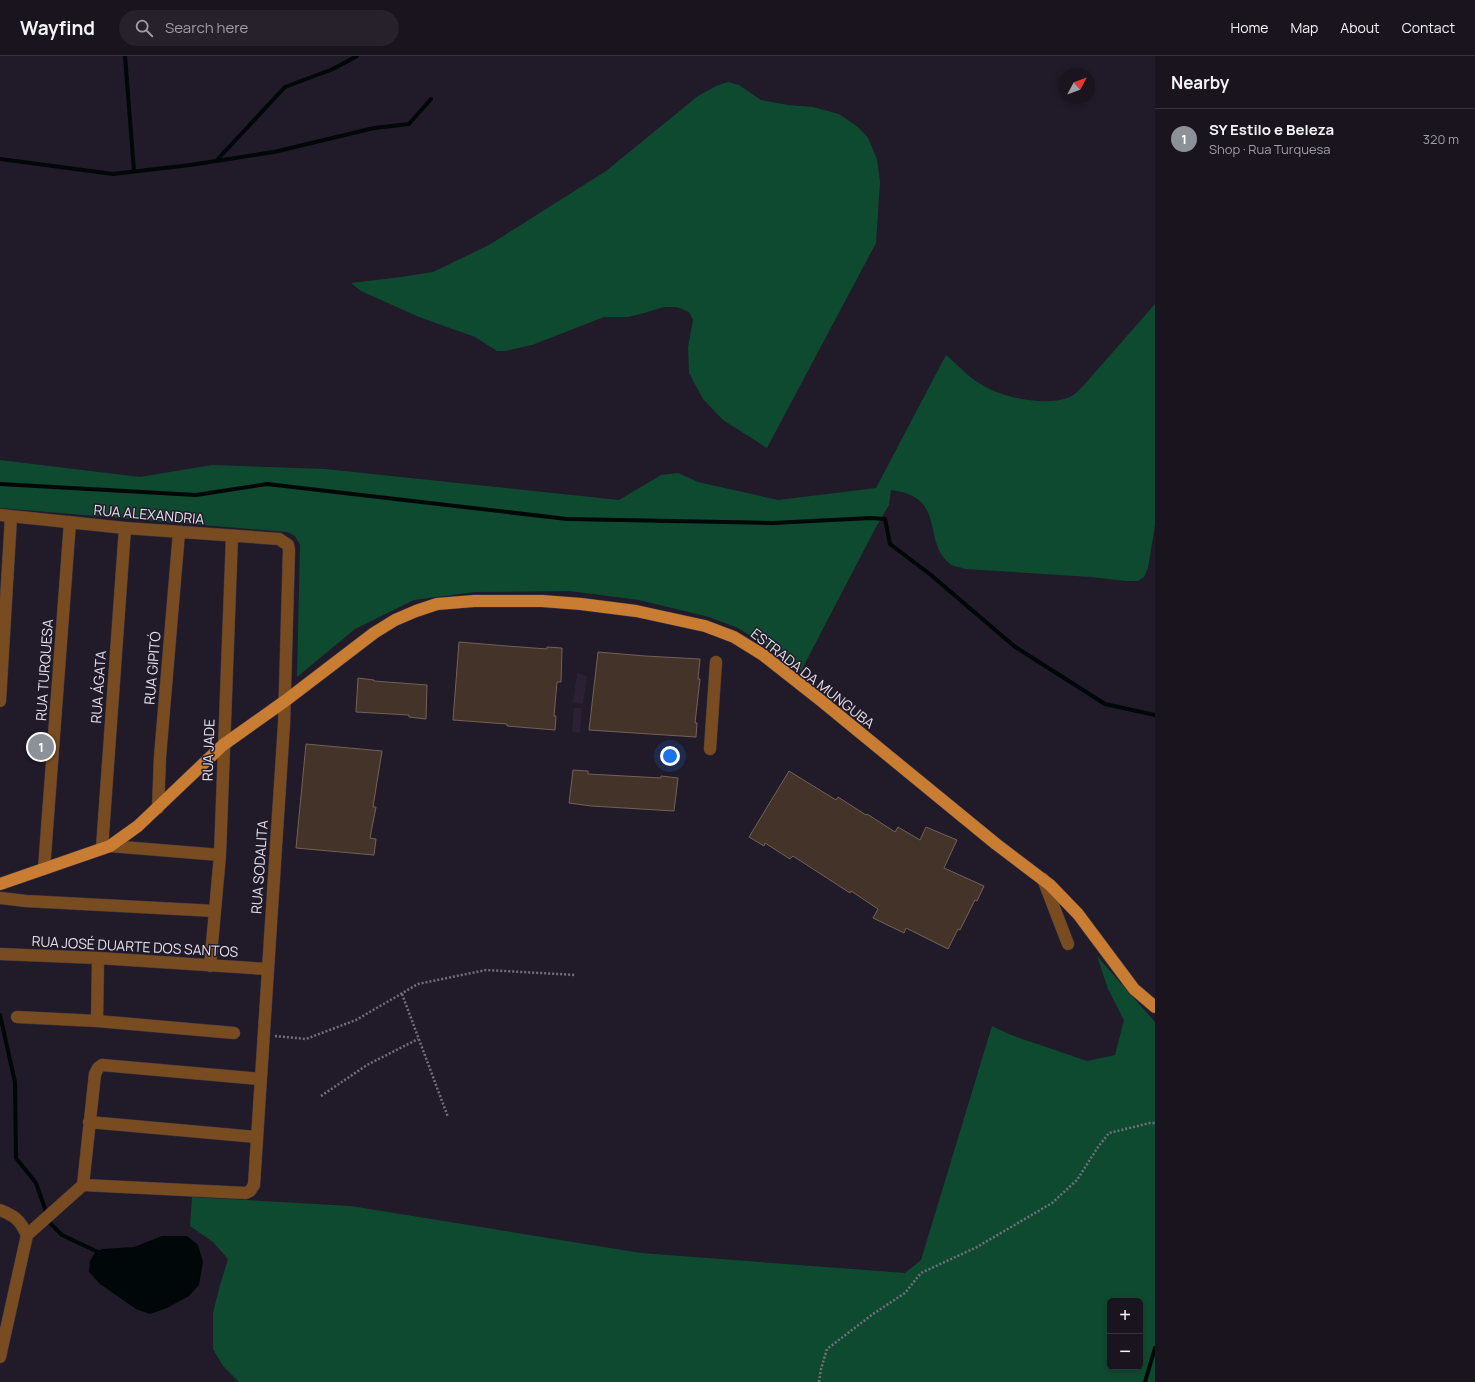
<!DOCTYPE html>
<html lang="en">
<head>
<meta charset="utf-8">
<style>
	:root { --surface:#19141e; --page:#26212b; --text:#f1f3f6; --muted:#9f9ea4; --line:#37333c; --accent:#8c9099 }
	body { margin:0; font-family:Manrope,sans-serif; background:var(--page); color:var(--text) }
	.controls { position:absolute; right:12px; bottom:12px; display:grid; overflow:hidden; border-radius:6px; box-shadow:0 2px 6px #0003 }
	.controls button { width:36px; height:36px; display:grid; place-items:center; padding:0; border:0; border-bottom:1px solid var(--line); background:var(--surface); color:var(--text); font:20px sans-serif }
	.compass { position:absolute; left:1059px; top:12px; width:36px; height:36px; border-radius:50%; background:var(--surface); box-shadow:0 2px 6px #0003; rotate:49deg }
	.you { position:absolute; left:670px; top:700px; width:14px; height:14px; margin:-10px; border:3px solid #fff; border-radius:50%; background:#1a73e8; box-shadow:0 0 0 6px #1a73e833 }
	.badge { display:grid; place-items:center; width:26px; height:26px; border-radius:50%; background:var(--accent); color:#fff; font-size:13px; font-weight:700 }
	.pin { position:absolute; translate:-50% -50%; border:2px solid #fff; box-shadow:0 1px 4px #0006 }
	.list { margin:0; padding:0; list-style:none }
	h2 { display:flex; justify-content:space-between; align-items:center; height:52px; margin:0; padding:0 16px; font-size:17px }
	h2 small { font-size:13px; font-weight:400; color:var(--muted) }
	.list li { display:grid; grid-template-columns:26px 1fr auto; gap:12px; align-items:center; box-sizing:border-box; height:60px; padding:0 16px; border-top:1px solid var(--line) }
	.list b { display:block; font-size:15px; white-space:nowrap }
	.list p { margin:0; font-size:13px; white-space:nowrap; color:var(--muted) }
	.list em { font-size:13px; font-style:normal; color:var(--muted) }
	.icon { flex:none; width:22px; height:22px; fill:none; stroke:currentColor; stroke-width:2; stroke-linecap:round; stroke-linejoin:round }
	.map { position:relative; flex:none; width:1155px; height:1326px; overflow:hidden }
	header { display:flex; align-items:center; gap:24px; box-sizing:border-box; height:56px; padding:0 20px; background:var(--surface); border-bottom:1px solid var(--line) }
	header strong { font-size:19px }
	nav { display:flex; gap:22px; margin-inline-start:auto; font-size:14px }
	.search { width:280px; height:36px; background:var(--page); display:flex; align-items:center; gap:10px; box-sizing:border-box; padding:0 14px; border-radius:22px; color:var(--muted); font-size:15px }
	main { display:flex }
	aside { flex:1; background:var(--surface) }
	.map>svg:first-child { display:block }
	.built { fill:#2b2135 }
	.green { fill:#0e4a30; fill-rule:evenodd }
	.water { fill:#000708 }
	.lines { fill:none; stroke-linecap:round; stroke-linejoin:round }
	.stream { stroke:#000708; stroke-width:4 }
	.building { fill:#433329; stroke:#736157 }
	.minor-casing { stroke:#3d3644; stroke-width:13 }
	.major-casing { stroke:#3d3644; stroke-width:13 }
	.path { stroke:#756f7b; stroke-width:2.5; stroke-dasharray:2 2; stroke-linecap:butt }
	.minor { stroke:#794b20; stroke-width:12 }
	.major { stroke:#c97d33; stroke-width:12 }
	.labels { text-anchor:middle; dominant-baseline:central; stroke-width:3; stroke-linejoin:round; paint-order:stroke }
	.street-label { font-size:14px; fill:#e7e3ed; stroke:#211a28 }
</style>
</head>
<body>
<header>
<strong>Wayfind</strong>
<div class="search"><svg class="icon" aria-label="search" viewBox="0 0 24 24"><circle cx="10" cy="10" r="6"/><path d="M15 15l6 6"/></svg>Search here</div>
<nav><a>Home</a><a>Map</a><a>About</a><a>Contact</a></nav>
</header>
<main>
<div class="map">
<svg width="1155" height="1326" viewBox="0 0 1155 1326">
	<rect width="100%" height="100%" fill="#211a28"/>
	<path class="built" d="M577,617L587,620L583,648L573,647Z
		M574,652H582L580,677L572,676Z"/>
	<path class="green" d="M728,26L739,29L761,44L788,49L813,51L839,58L858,71L868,82L877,103L880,126L876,187L767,392L723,364L703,343L689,317L688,291L693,264L689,256L677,251H664L644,257L628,261H604L532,289L505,295H497L475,281L419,261L361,235L351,227L401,221L433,216L489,189L606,115L698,40L716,30Z
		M1155,248V469L1148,512L1144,521L1138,525H1125L1091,521L965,513C960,511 954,511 950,508C921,485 948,441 891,434L889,449L876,471L801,615L786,602L738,572L709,561L639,544L569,535L475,536L414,544L355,573L297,621L300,489L295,480L287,476L0,452V404L140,421L212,409L325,413L619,444L661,419L678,417L698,426L778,444L876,432L946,299C957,308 967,320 979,327C1001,342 1046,351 1070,341C1075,339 1080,333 1084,329Z
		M1097,900L1155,966V1326H239L223,1310L213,1293V1257L220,1229L228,1203L213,1186L190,1170L192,1141L351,1150L641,1197L905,1217L921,1204L992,970L1011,979L1087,1005L1115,999L1124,964L1108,933ZM1110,1245H1140V1311H1110Z"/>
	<path class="water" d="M162,1180H187L198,1189L203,1206L199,1229L189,1240L167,1252L150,1258L136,1253L100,1228L89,1216L90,1205L96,1195L103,1193L134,1191Z"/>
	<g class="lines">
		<path class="stream" d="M125,0L134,115
			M0,103L113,118L190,109L274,96L374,72L409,68L431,43
			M216,105L285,31L333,13L357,0
			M0,428L196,439L267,428L567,463L773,467L871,462L885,463L890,488L931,519L1014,590L1105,648L1155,659
			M0,959L15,1026L16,1102L36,1127L50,1167L62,1179L100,1197
			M1145,1326L1155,1292"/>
	</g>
	<path class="building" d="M459,586L507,590L547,593V591L562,592L561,626H557L554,660H556L555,674L507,670V668L453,664Z
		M598,596L645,600L700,603L698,623H700L695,667H697L696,681L589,674Z
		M358,622L374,624V625L427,629L426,663L409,661V659L356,656Z
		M306,688L382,695L373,751H376L370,782L376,783L374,799L296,792Z
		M573,714L588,715V718L661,722V720L678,722L674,755L591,750L569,747Z
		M789,715L836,744L838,741L866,759L867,758L895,776L898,771L920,784L926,771L957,784L944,812L984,830L977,845L975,844L960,874L958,873L948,893L906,872L904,877L873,862L878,853L851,835L850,837L793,800L790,803L765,787L764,790L749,781Z"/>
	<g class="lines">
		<defs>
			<path id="minor" d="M0,459L125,472L279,483L288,489L289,494L284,668L254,1129L250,1135L246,1137L83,1129
				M0,645L11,461
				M710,693L716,606
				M158,752L160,701L179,476
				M110,790L220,799
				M102,792L125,472
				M44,813L70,466
				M1043,823L1068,888
				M0,842L26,845L215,855
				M0,898L98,902L267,913
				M210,910L220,799L232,480
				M17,961L97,965L234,977
				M97,965L98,902
				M89,1066L257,1081
				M83,1129L95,1018L98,1012L102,1009L260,1023
				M0,1154C15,1160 20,1164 27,1179L0,1301
				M27,1179L83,1129"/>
			<path id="major" d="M0,828L110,790L138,770L223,689L285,645L374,577L395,564L416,555L437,548L474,545H542L581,548L636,555L705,570L734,581L763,599L819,643L996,788L1050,829L1078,858L1134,933L1155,951"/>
		</defs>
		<use href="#minor" class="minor-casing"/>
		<use href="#major" class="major-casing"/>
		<path class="path" d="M402,938L448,1061
			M275,980L306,983L356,964L418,928L486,914L576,919
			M321,1040L367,1009L418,983
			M819,1326L821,1313L827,1293L873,1258L905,1237L921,1217L977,1191L1052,1147L1077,1124L1098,1091L1109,1077L1150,1067H1155"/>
		<use href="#minor" class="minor"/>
		<use href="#major" class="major"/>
	</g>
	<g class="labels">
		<g class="street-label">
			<text transform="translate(149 458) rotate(5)">RUA ALEXANDRIA</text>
			<text transform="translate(152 612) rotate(-85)">RUA GIPITÓ</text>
			<text transform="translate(44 614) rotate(-86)">RUA TURQUESA</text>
			<text transform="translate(813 622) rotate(38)">ESTRADA DA MUNGUBA</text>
			<text transform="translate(98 631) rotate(-86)">RUA ÁGATA</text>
			<text transform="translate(208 694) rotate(-88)">RUA JADE</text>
			<text transform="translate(259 811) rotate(-86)">RUA SODALITA</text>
			<text transform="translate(135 890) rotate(3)">RUA JOSÉ DUARTE DOS SANTOS</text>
		</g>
	</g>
</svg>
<div class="controls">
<button>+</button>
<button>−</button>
</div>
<svg class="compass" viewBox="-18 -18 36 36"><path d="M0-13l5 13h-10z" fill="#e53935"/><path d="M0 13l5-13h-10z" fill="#9f9ea4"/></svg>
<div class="you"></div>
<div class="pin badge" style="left:41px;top:691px">1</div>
</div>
<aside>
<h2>Nearby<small></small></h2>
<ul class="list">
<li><span class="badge">1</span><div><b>SY Estilo e Beleza</b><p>Shop · Rua Turquesa</p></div><em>320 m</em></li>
</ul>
</aside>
</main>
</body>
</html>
